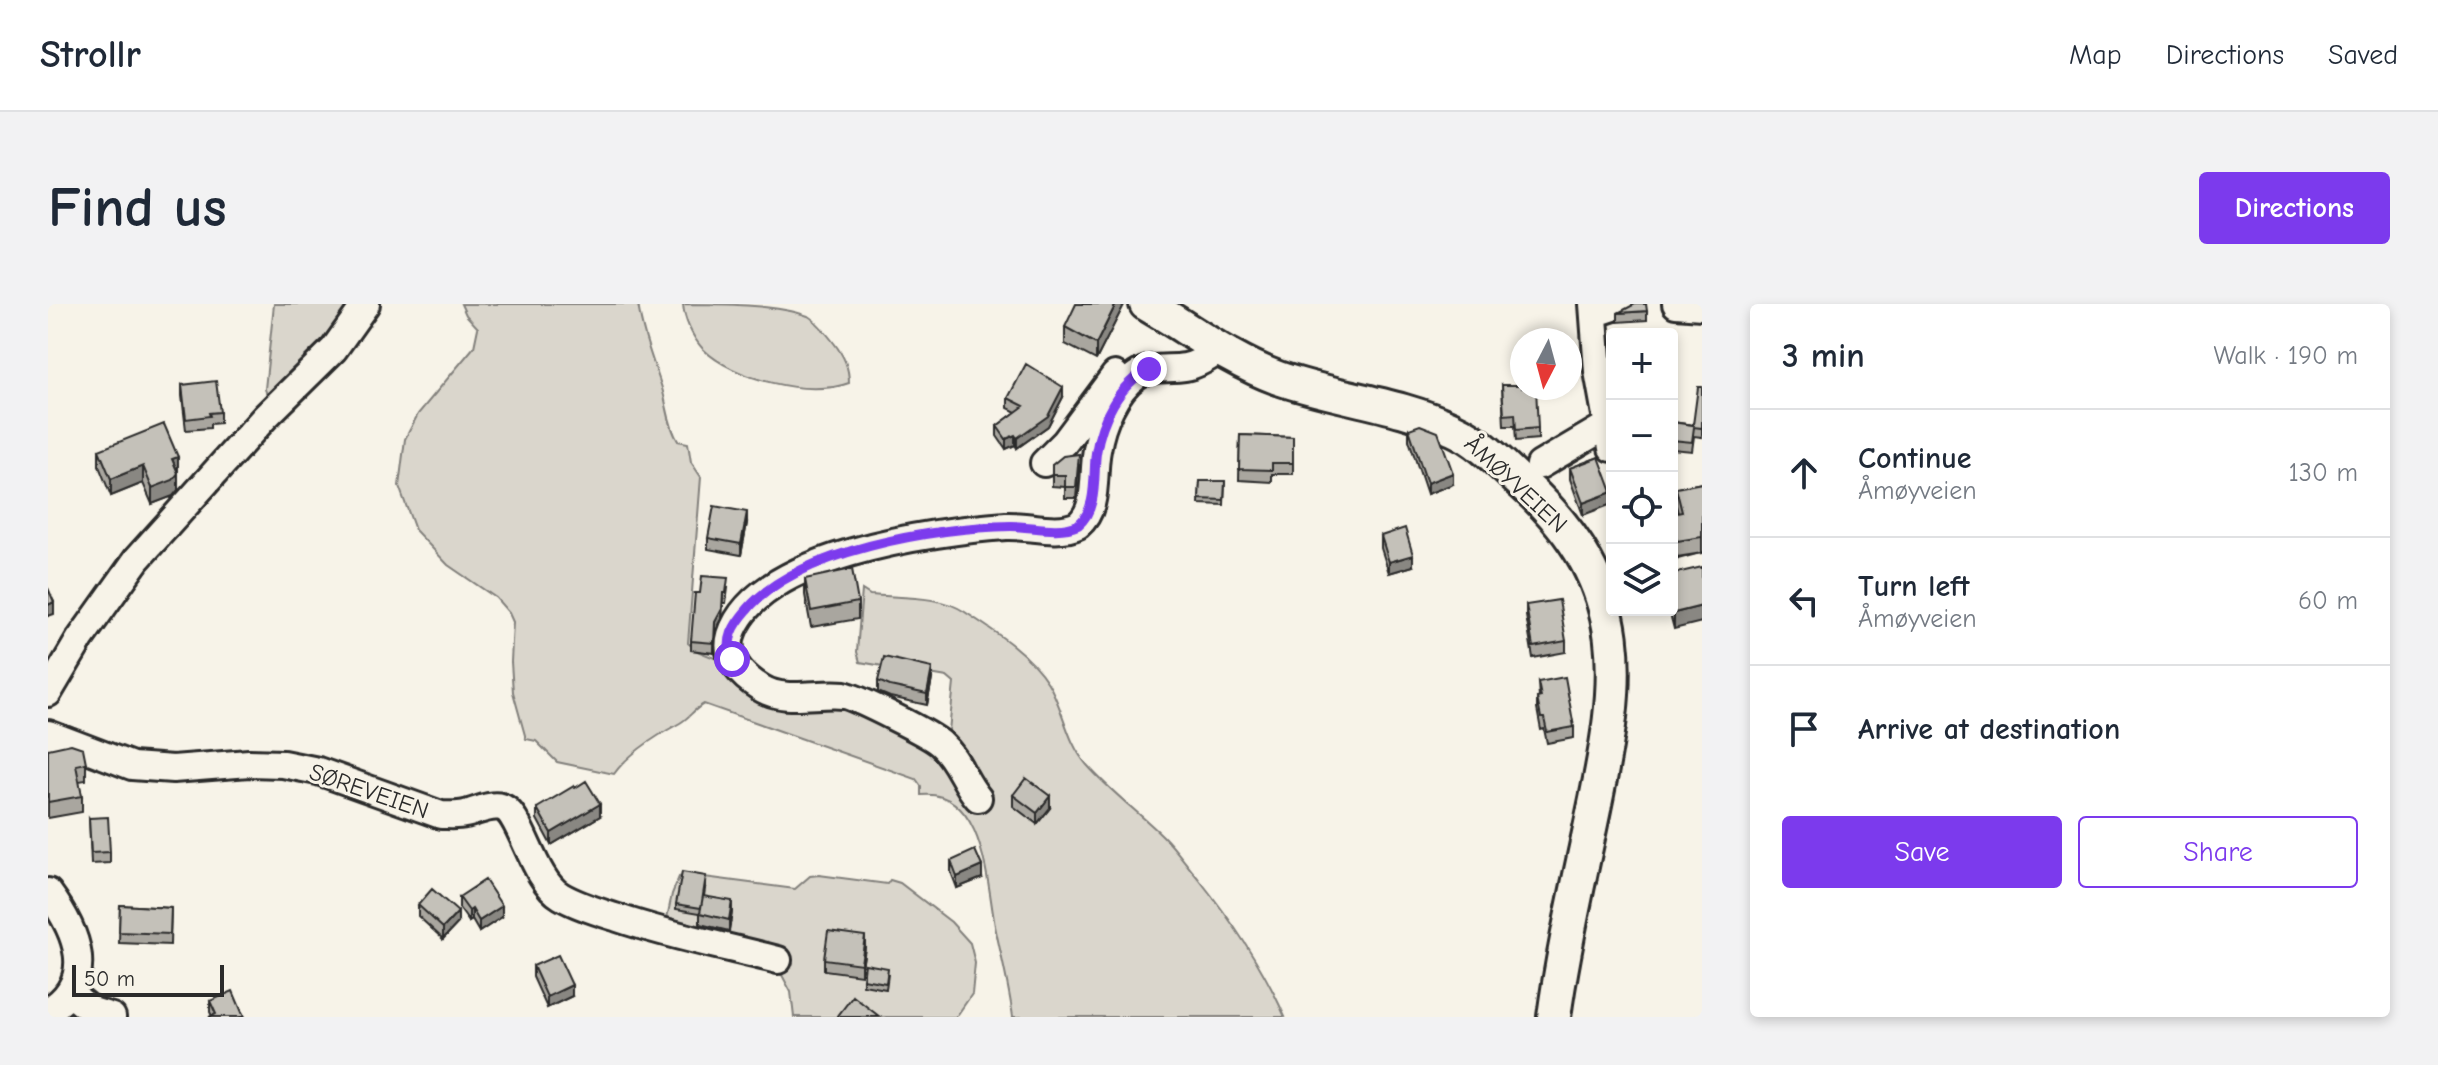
<!DOCTYPE html>
<html lang="en">
<head>
<meta charset="utf-8">
<style>
	:root { --surface:#fff; --page:#f2f2f3; --text:#1f2937; --muted:#747a83; --line:#e0e1e3; --accent:#7c3aed }
	body { margin:0; font-family:"Comic Neue",sans-serif; background:var(--page); color:var(--text) }
	.controls { position:absolute; right:24px; top:24px; display:grid; overflow:hidden; border-radius:8px; box-shadow:0 4px 12px #0003 }
	.controls button { width:72px; height:72px; display:grid; place-items:center; padding:0; border:0; border-bottom:2px solid var(--line); background:var(--surface); color:var(--text); font:40px sans-serif }
	.compass { position:absolute; left:1462px; top:24px; width:72px; height:72px; border-radius:50%; background:var(--surface); box-shadow:0 4px 12px #0003; rotate:186deg }
	.scale { position:absolute; left:24px; bottom:20px; width:152px; box-sizing:border-box; padding-left:8px; border:4px solid #2b2b2b; border-top:0; font-size:22px; line-height:28px; white-space:nowrap; color:#2b2b2b; -webkit-text-stroke:6px #f7f3e8; paint-order:stroke }
	.stop { position:absolute; width:24px; height:24px; margin:-18px; border:6px solid #7c3aed; border-radius:50%; background:#fff }
	.stop.end { background:#7c3aed; border-color:#fff; box-shadow:0 2px 8px #0008 }
	.list { margin:0; padding:0; list-style:none }
	h2 { display:flex; justify-content:space-between; align-items:center; height:104px; margin:0; padding:0 32px; font-size:34px }
	h2 small { font-size:26px; font-weight:400; color:var(--muted) }
	.list li { display:grid; grid-template-columns:52px 1fr auto; gap:24px; align-items:center; box-sizing:border-box; height:128px; padding:0 32px; border-top:2px solid var(--line) }
	.list b { display:block; font-size:30px; white-space:nowrap }
	.list p { margin:0; font-size:26px; white-space:nowrap; color:var(--muted) }
	.list em { font-size:26px; font-style:normal; color:var(--muted) }
	.actions { display:flex; gap:16px; padding:24px 32px }
	.actions a { flex:1; padding:18px 0; border:2px solid var(--accent); border-radius:8px; text-align:center; font-size:28px; color:var(--accent) }
	.actions .main { background:var(--accent); color:#fff }
	.icon { flex:none; width:44px; height:44px; fill:none; stroke:currentColor; stroke-width:2; stroke-linecap:round; stroke-linejoin:round }
	.map { position:relative; flex:none; width:1654px; height:713px; overflow:hidden; border-radius:8px }
	header { display:flex; align-items:center; gap:48px; box-sizing:border-box; height:112px; padding:0 40px; background:var(--surface); border-bottom:2px solid var(--line) }
	header strong { font-size:38px }
	nav { display:flex; gap:44px; margin-inline-start:auto; font-size:28px }
	.intro { display:flex; align-items:center; justify-content:space-between; box-sizing:border-box; height:192px; padding:0 48px }
	h1 { margin:0; font-size:56px }
	.button { padding:20px 36px; border-radius:8px; background:var(--accent); color:#fff; font-size:28px; font-weight:700 }
	main { display:flex; gap:48px; padding:0 48px }
	aside { flex:1; background:var(--surface); border-radius:8px; box-shadow:0 4px 12px #0003 }
	.map>svg:first-child { display:block }
	.green { fill:#dad6cc; stroke:#82807c; stroke-width:2 }
	.lines { fill:none; stroke-linecap:round; stroke-linejoin:round }
	.minor-casing { stroke:#2b2b2b; stroke-width:32 }
	.major-casing { stroke:#2b2b2b; stroke-width:38 }
	.minor { stroke:#f7f3e8; stroke-width:26 }
	.major { stroke:#f7f3e8; stroke-width:32 }
	.wall { fill:#a9a69f; stroke:#2b2b2b; stroke-width:2 }
	.shaded-wall { fill:#898782; stroke:#2b2b2b; stroke-width:2 }
	.building { fill:#c4c1b9; stroke:#2b2b2b; stroke-width:2 }
	.route { stroke:#7c3aed; stroke-width:10 }
	.labels { text-anchor:middle; dominant-baseline:central; stroke-width:6; stroke-linejoin:round; paint-order:stroke }
	.street-label { font-size:24px; fill:#2b2b2b; stroke:#f7f3e8 }
</style>
</head>
<body>
<header>
<strong>Strollr</strong>
<nav><a>Map</a><a>Directions</a><a>Saved</a></nav>
</header>
<div class="intro"><h1>Find us</h1><a class="button">Directions</a></div>
<main>
<div class="map">
<svg width="1654" height="713" viewBox="0 0 1654 713">
	<rect width="100%" height="100%" fill="#f7f3e8"/>
	<filter id="ink" filterUnits="userSpaceOnUse"><feTurbulence type="fractalNoise" baseFrequency=".0125" numOctaves="2"/><feDisplacementMap in="SourceGraphic" scale="16" xChannelSelector="R" yChannelSelector="G"/><feConvolveMatrix kernelMatrix="1 2 1 2 8 2 1 2 1" color-interpolation-filters="sRGB"/></filter>
	<g filter="url(#ink)">
		<path class="green" d="M226,0H328L220,94L217,85Z
			M413,0H590C594,28 604,54 613,81C619,99 620,121 630,137L640,139L643,158L653,173L640,339L649,347L706,370L828,407L856,435L895,438L901,427L906,379L899,373L812,358L809,348L814,286L822,291C851,294 892,291 917,308C946,327 981,349 1000,379C1016,405 1018,437 1039,461C1062,487 1090,508 1115,532C1128,545 1138,560 1150,574C1185,618 1215,662 1237,713H965C961,682 953,652 947,622C939,579 936,484 873,491V482L868,475L656,400C646,405 641,414 632,419C610,431 580,450 566,470L509,458L488,437L478,435L465,388L463,358L465,318L461,309L448,294L400,261L367,226L351,182L357,135L370,110L426,43L430,24L418,11Z
			M635,0C670,0 729,0 760,12C770,18 779,30 786,39C796,52 801,63 801,79C761,94 685,75 655,45C644,33 636,15 635,0Z
			M641,571L747,585L762,572L771,571L839,580L842,576L852,579L903,618L922,639L927,659L924,690L908,713H746L743,688L734,671L616,629L624,590L631,573Z"/>
		<g class="lines">
			<defs>
				<path id="minor" d="M1545,0L1550,67L1564,144
					M1628,0L1654,2
					M1548,9L1575,0
					M996,159L1017,138L1067,71
					M1492,161L1558,122
					M1624,271L1654,263
					M0,389L32,335L89,255L217,113L286,45L318,0
					M0,430L84,462L125,465L201,459L235,460L270,467L393,511C401,511 409,512 417,510C428,508 441,500 453,503C473,507 484,575 513,592C530,602 551,608 570,614C623,632 676,642 730,656
					M930,494C916,478 910,455 893,440C884,431 808,393 796,391C769,388 737,399 713,384C694,372 676,355 683,331C708,251 887,227 958,222C981,221 1009,231 1030,221C1051,204 1044,170 1049,146C1053,120 1067,86 1089,71C1103,61 1121,66 1137,63C1149,61 1160,54 1170,47
					M0,588C28,626 51,676 0,707
					M22,689L44,707L64,713"/>
				<path id="major" d="M1098,0C1143,26 1181,56 1230,74C1287,94 1350,99 1405,125C1432,137 1454,161 1476,181C1587,282 1573,376 1545,510C1531,578 1515,645 1506,713"/>
			</defs>
			<use href="#minor" class="minor-casing"/>
			<use href="#major" class="major-casing"/>
			<use href="#minor" class="minor"/>
			<use href="#major" class="major"/>
		</g>
		<path class="wall" d="M1076,0L1048,56L1017,40V23Z
			M1599,7V16L1570,18V9Z
			M134,81L172,108V119L162,120V124L138,126L134,92Z
			M1454,81L1490,124V135L1468,137L1467,122H1456Z
			M1654,83V133L1646,132L1644,147L1624,145V118L1645,121Z
			M1015,93L1000,122L969,144L967,141L958,145L949,132V122L968,108L960,104V94Z
			M1361,125L1405,180L1379,190L1361,136Z
			M1192,131L1245,133V170H1224V178L1191,176Z
			M51,146L130,168V186L125,192L104,200L95,179L63,192L51,162Z
			M1551,153L1535,211L1522,175V164Z
			M1004,161H1031L1028,194H1017V183L1004,182Z
			M1152,177H1177L1176,201L1151,200Z
			M1654,179V249L1629,253L1624,236V210L1630,209L1628,201V184Z
			M699,219L693,251L660,245V234Z
			M1333,232L1365,262L1341,269L1333,244Z
			M1624,270H1628L1626,325L1621,306H1624Z
			M757,275L810,298V315L763,323L757,291Z
			M680,284L678,299H675L674,315L667,328L666,349L643,346V337L652,289Z
			M1478,301L1518,337V348L1485,354L1478,312Z
			M884,375L879,401L842,393L830,388V377Z
			M1490,378L1526,423V434L1499,439L1496,425L1493,426L1489,405V394H1491Z
			M0,445L38,459V476L31,477L34,492V508L0,514Z
			M965,491L1002,504L989,520L965,502Z
			M489,504L552,512L503,541L489,515Z
			M41,514L62,548V559L43,560Z
			M903,557L934,574L909,584L903,568Z
			M658,578L656,592L684,608L681,627L652,620V609L628,605V600Z
			M411,593L454,613L431,628L424,616L421,618L411,604Z
			M72,601L123,604L122,641L71,639Z
			M370,601L410,619L395,635L370,612Z
			M817,643L813,671L776,666V655Z
			M485,662L524,692L499,704L485,673Z
			M840,670L838,685L815,681V675Z
			M162,697L196,713L164,712L162,708Z"/>
		<path class="shaded-wall" d="M1068,0L1076,1L1048,56V40Z
			M1015,83V93L1000,122L969,144V134Z
			M967,131V141L958,145V135Z
			M130,153V169L124,155Z
			M95,162V179L63,192V175Z
			M130,169V186L125,192L104,200V184Z
			M1405,169V180L1379,190V179Z
			M1564,188V200L1535,211V199Z
			M699,208V219L693,251V240Z
			M1365,251V262L1341,269V258Z
			M675,289L674,315L667,328L666,349L667,318Z
			M6,298V310L0,312V301Z
			M1654,302V318L1626,325V309Z
			M884,364V375L879,401V390Z
			M1002,492V504L989,520V509Z
			M552,500V512L503,541V529Z
			M934,562V574L909,584V573Z
			M684,597V608L681,627V616Z
			M454,602V613L431,628V617Z
			M424,605V616L421,618V607Z
			M410,608V619L395,635V624Z
			M817,632V643L813,671V660Z
			M524,681V692L499,704V693Z"/>
		<path class="building" d="M1028,0H1068L1048,40L1017,23Z
			M1587,0H1598L1599,7L1570,9Z
			M978,60L1015,83L1000,112L969,134L967,131L958,135L949,122L976,102L960,94Z
			M168,77L172,108L161,109L162,112L138,115L134,81Z
			M1454,81H1474V84H1488L1490,124L1468,126L1467,110L1456,111Z
			M1650,83H1654V124L1646,123L1644,138L1624,136V118L1645,121Z
			M116,120L130,153L124,155L130,169L125,176L104,184L95,162L63,175L51,146Z
			M1372,121L1390,128L1405,169L1379,179L1361,125Z
			M1192,131L1245,133V159H1224V166L1191,165Z
			M1031,150L1028,183H1017V171H1004V161L1015,152Z
			M1551,153L1564,188L1535,199L1522,164Z
			M1152,177H1177L1176,196L1151,195Z
			M1654,179V233L1629,237L1624,220V210L1634,208L1628,184Z
			M666,202L699,208L693,240L660,234Z
			M1357,224L1365,251L1341,258L1333,232Z
			M1654,263V302L1626,309L1624,302V270Z
			M804,265L810,298L763,307L757,275Z
			M654,272L680,274L678,289H675L674,305L667,318L666,339L643,337L647,289H652Z
			M0,284L6,298L0,301Z
			M1511,296L1518,337L1485,343L1478,301Z
			M836,353L884,364L879,390L842,382L830,377Z
			M1517,373L1526,423L1499,428L1496,414H1493L1489,394L1493,393L1490,378Z
			M23,440L35,444L38,459L28,461L34,492L0,498V445Z
			M978,474L1002,492L989,509L965,491Z
			M538,477L552,500L503,529L489,504L526,482L527,484Z
			M60,513L62,548L43,549L41,514Z
			M927,546L934,562L909,573L903,557Z
			M634,568L658,572L653,604L628,600Z
			M437,576L454,602L431,617L424,605L421,607L411,593Z
			M384,585L410,608L395,624L370,601Z
			M655,592L684,597L681,616L652,609Z
			M72,601L123,604L122,630L71,628Z
			M780,627L817,632L813,660L776,655Z
			M510,651L524,681L499,693L485,662Z
			M817,660L840,664L838,679L815,675Z
			M185,687L196,713H161L168,710L162,697Z
			M805,692L832,713H789Z"/>
	</g>
	<g class="lines" filter="url(#ink)">
		<path class="route" d="M684,355C677,335 686,321 699,306C748,246 889,223 963,222C984,222 1010,230 1030,221C1050,205 1045,172 1048,149C1053,116 1071,80 1101,65"/>
	</g>
	<g class="labels">
		<g class="street-label">
			<text transform="translate(1468 180) rotate(43)">ÅMØYVEIEN</text>
			<text transform="translate(321 487) rotate(19)">SØREVEIEN</text>
		</g>
	</g>
</svg>
<div class="controls">
<button>+</button>
<button>−</button>
<button><svg class="icon" aria-label="locate" viewBox="0 0 24 24"><circle cx="12" cy="12" r="6"/><path d="M12 2v4M12 18v4M2 12h4M18 12h4"/></svg></button>
<button><svg class="icon" aria-label="layers" viewBox="0 0 24 24"><path d="M12 4l9 5-9 5-9-5zM3 14l9 5 9-5"/></svg></button>
</div>
<svg class="compass" viewBox="-18 -18 36 36"><path d="M0-13l5 13h-10z" fill="#e53935"/><path d="M0 13l5-13h-10z" fill="#747a83"/></svg>
<div class="scale">50 m</div>
<div class="stop" style="left:684px;top:355px"></div>
<div class="stop end" style="left:1101px;top:65px"></div>
</div>
<aside>
<h2>3 min<small>Walk · 190 m</small></h2>
<ul class="list">
<li><svg class="icon" aria-label="ahead" viewBox="0 0 24 24"><path d="M12 20V5M6 11l6-6 6 6"/></svg><div><b>Continue</b><p>Åmøyveien</p></div><em>130 m</em></li>
<li><svg class="icon" aria-label="left" viewBox="0 0 24 24"><path d="M17 20v-9H6M10 6l-5 5 5 5"/></svg><div><b>Turn left</b><p>Åmøyveien</p></div><em>60 m</em></li>
<li><svg class="icon" aria-label="arrive" viewBox="0 0 24 24"><path d="M6 21V4h12l-3 4 3 4H6"/></svg><div><b>Arrive at destination</b></div></li>
</ul>
<div class="actions"><a class="main">Save</a><a>Share</a></div>
</aside>
</main>
</body>
</html>
